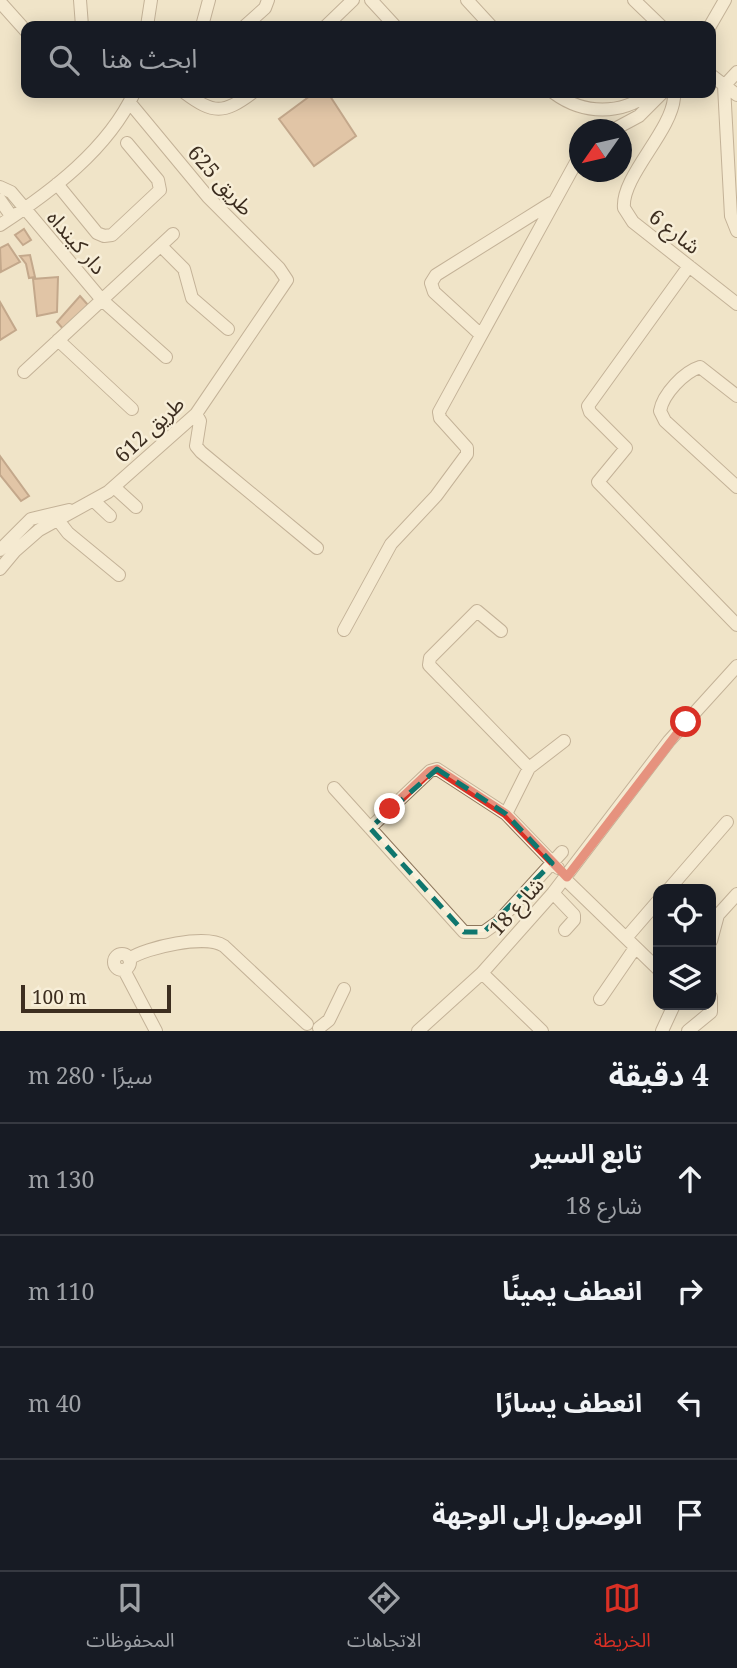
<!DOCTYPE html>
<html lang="ar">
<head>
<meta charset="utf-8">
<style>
	:root { --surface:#171b24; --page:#242831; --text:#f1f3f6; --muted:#9ea1a6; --line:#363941; --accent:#d93025 }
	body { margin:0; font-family:"Noto Serif","Noto Sans Arabic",serif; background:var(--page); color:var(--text); direction:rtl }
	.controls { position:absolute; right:21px; bottom:21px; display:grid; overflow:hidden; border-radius:14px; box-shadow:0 4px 18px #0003 }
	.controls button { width:63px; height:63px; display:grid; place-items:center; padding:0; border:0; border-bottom:2px solid var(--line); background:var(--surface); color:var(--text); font:35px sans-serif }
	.compass { position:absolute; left:569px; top:119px; width:63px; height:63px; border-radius:50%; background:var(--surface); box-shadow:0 4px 18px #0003; rotate:236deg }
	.scale { position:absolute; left:21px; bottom:18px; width:150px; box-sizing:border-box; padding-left:7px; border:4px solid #3d2e20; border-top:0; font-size:19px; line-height:24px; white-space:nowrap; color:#3d2e20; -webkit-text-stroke:5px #f7eed8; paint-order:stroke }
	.stop { position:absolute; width:21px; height:21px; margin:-16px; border:5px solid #d93025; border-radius:50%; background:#fff }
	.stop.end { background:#d93025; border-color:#fff; box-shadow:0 2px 7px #0008 }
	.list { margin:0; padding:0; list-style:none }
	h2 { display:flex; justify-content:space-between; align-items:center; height:91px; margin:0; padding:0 28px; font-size:30px }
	h2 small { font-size:23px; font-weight:400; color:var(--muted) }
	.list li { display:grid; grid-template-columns:46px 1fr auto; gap:21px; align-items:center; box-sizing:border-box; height:112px; padding:0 28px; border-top:2px solid var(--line) }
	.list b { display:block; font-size:26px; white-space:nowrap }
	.list p { margin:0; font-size:23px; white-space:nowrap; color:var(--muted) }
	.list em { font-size:23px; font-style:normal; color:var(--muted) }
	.icon { flex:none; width:38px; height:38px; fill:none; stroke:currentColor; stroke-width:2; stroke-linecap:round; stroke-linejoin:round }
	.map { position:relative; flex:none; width:737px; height:1031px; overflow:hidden; direction:ltr }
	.search { position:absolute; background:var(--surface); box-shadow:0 4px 18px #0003; left:21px; right:21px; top:21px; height:77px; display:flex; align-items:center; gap:18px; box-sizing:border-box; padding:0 24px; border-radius:14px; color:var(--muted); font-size:26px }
	.sheet { height:539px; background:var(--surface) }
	nav { display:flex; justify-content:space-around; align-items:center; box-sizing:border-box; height:98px; border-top:2px solid var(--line); background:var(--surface); font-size:19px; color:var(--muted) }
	nav a { display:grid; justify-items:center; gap:4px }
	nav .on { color:var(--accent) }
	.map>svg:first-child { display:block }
	.building { fill:#cf9f7d; stroke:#8d5f41; stroke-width:2 }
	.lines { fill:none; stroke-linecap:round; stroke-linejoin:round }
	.minor-casing { stroke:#8d765c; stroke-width:14 }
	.minor { stroke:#faf1dc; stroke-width:12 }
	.route { stroke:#d93025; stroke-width:9 }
	.marked { fill:none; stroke:#0f766e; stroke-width:5; stroke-dasharray:14 9; stroke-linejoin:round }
	.labels { text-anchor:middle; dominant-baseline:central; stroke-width:5; stroke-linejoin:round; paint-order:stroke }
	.street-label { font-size:21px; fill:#3d2e20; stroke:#f7eed8 }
</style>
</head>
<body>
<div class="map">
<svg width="737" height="1031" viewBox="0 0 737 1031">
	<rect width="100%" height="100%" fill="#f0e4c8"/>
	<path class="building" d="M314,93H328L356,136L314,166L279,119Z
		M24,229L31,240L23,245L15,235Z
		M8,244L20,262L1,272L0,248Z
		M30,255L35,277L29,278L26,264L20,256Z
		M58,277L57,312L37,316L33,279Z
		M80,296L88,305L64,330L57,322Z
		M0,302L16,330L0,340Z
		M0,456L29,496L21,501L0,475Z"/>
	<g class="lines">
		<defs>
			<path id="minor" d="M80,0L82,26
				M371,0L395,26
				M467,0L491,26
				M634,0L661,26
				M0,2L26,31
				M147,26L151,0
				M202,26L209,0
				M245,26L265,8L268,0
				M326,26L353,0
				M710,26L725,0
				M737,72L724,86L731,216L737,231
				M711,75L737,95
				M185,93C213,114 224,114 252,93
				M554,93C584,115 621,115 650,93
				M674,98C671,132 621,177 624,208L633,222L737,304
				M613,130L639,116L662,93
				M57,184L97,233L104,236L112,235L160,190L158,180L127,143
				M0,187L11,192L102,300L166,357
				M0,200L12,217
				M0,225C51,192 108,149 134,93
				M161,246L184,269L192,298L228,329
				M689,266L588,406L590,412L626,448L598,482L737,625
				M481,335L434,292L431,283L436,275L551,203
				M58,340L132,409
				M24,372L173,234
				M737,396L700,367C684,372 663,394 660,411L665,421L737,487
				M196,414L200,421L196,446L201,452L317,548
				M114,487L136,507
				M94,501L110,516
				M58,520L68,533L119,575
				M0,550L31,519L69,510
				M0,569L15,551L39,530L108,492L196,414L287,280L279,268L208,197L130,103
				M344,630L391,544L436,496L467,454V448L440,418L439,412L580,155
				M501,631L477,611L430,658L429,665L529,768
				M334,788L464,932H484L498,922L562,852
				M506,814L529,768L564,741
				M370,828L430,771L437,769L506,814L558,868
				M565,879L658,969
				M669,889L727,822
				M553,893L574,915V920L565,930
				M626,938L658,901
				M711,941L718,915L737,894
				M114 962a8 8 0 1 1 16 0a8 8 0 1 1-16 0Z
				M129,959C147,947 206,934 224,946L307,1024
				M124,970L156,1031
				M482,973L542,1031
				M600,999L635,948
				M319,1028L329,1020L344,989
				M418,1031L482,973L553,893L669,741L737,666
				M662,1031L674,1005
				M688,1031L711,1012V997"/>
		</defs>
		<use href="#minor" class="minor-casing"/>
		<use href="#minor" class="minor"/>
	</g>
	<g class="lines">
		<path class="route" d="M390,809L430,771L437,769L506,814L567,877L686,722"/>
	</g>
	<path d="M0 0H737V1031H0ZM437,769L506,814L552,863L484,932H464L370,828Z" fill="#f0e4c8" fill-opacity=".55" fill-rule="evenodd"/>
	<path class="marked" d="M437,769L506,814L552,863L484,932H464L370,828Z"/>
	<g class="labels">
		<g class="street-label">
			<text transform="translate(221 180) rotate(48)">طريق 625</text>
			<text transform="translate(675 231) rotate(38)">شارع 6</text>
			<text transform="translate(77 242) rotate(49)">دار كينداه</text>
			<text transform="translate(149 429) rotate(-43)">طريق 612</text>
			<text transform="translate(516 906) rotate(-48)">شارع 18</text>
		</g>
	</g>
</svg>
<div class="controls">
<button><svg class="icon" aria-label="locate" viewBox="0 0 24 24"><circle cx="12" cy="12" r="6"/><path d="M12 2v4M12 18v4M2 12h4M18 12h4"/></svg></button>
<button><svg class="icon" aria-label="layers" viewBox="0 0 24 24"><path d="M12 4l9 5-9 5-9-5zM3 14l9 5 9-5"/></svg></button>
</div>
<svg class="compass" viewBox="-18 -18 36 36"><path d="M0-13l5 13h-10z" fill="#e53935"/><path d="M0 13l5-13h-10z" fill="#9ea1a6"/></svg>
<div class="scale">100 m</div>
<div class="stop" style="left:686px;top:722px"></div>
<div class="stop end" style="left:390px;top:809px"></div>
<div class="search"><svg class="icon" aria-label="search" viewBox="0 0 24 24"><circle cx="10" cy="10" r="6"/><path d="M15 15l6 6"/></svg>ابحث هنا</div>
</div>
<section class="sheet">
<h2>4 دقيقة<small>سيرًا · 280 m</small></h2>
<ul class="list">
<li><svg class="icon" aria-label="ahead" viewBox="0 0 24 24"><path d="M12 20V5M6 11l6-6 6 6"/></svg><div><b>تابع السير</b><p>شارع 18</p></div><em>130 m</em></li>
<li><svg class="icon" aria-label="right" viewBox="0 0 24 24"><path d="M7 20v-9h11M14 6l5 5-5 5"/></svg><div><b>انعطف يمينًا</b></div><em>110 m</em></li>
<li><svg class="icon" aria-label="left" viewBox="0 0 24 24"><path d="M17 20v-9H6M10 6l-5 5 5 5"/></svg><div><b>انعطف يسارًا</b></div><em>40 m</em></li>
<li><svg class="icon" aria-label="arrive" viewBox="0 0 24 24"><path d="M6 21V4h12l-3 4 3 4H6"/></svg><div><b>الوصول إلى الوجهة</b></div></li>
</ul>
</section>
<nav>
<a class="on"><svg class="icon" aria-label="map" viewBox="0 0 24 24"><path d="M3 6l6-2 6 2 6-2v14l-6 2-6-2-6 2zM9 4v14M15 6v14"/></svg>الخريطة</a>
<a><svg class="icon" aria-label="directions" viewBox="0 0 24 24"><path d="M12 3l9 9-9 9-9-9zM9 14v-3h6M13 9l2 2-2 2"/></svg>الاتجاهات</a>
<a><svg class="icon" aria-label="saved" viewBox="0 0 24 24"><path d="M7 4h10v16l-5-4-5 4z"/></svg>المحفوظات</a>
</nav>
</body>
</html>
